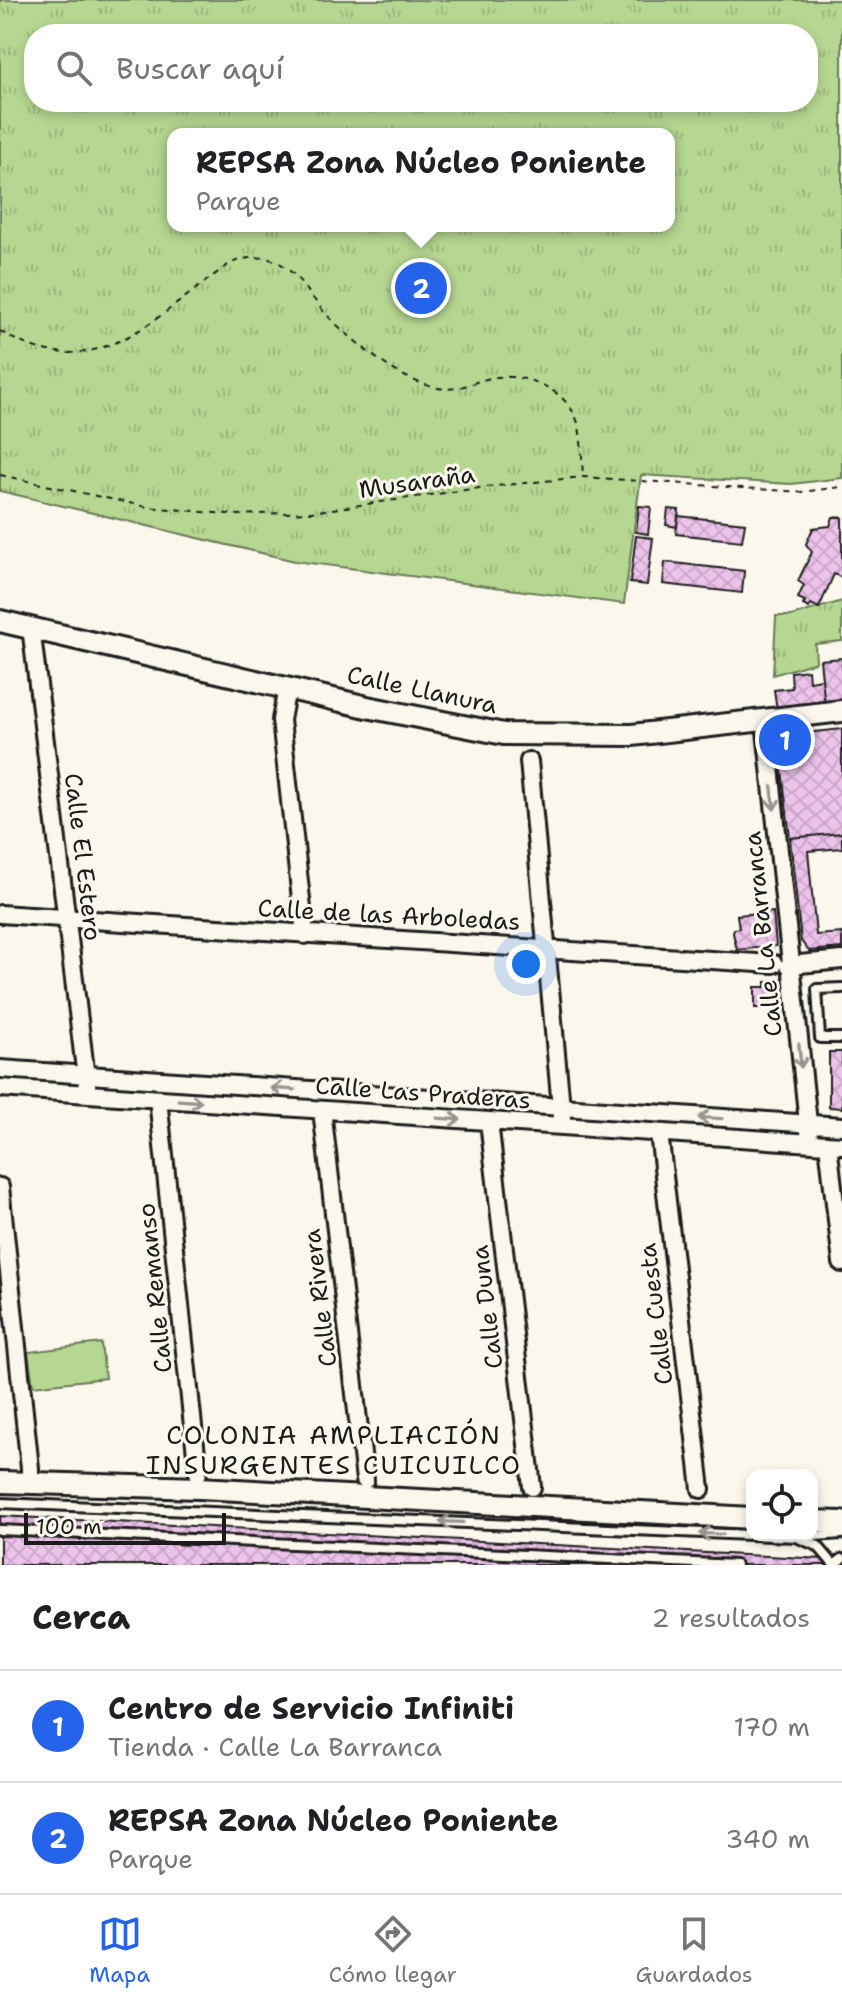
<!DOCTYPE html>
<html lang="es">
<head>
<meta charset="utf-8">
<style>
	:root { --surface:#fff; --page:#f2f2f2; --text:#202124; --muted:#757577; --line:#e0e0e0; --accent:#2563eb }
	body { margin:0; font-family:"Shantell Sans",sans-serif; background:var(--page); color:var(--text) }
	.controls { position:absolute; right:24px; bottom:24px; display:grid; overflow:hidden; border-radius:16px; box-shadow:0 4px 12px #0003 }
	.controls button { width:72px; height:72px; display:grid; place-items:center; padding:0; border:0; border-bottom:2px solid var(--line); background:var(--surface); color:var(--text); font:40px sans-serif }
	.scale { position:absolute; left:24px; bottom:20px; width:202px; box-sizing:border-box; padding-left:8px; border:4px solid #1c1c1c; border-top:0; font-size:22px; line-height:28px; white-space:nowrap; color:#1c1c1c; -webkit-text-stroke:6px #fbf7ec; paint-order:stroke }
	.you { position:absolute; left:526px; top:964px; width:28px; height:28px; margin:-20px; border:6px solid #fff; border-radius:50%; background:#1a73e8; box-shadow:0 0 0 12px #1a73e833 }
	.badge { display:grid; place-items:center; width:52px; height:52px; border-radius:50%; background:var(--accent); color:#fff; font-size:26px; font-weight:700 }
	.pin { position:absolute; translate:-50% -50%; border:4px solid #fff; box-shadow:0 2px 8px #0006 }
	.popup { position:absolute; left:167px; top:128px; width:508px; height:104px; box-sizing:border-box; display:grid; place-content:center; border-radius:16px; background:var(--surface); filter:drop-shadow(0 2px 6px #0005); font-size:26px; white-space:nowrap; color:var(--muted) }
	.popup b { font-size:30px; color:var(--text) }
	.popup::after { content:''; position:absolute; left:50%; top:100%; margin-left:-16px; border:16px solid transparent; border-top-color:var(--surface) }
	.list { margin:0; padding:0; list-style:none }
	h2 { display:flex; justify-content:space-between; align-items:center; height:104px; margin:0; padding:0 32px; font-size:34px }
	h2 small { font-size:26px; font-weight:400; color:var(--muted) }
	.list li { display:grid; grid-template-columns:52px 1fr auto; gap:24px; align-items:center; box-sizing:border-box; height:112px; padding:0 32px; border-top:2px solid var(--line) }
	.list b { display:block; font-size:30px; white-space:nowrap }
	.list p { margin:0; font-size:26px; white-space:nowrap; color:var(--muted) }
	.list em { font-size:26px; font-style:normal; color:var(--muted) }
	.icon { flex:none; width:44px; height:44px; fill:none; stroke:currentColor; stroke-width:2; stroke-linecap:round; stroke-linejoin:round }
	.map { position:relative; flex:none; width:842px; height:1565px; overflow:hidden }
	.search { position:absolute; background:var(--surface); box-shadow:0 4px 12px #0003; left:24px; right:24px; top:24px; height:88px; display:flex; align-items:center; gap:20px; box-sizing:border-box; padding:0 28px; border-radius:32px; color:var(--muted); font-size:30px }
	.sheet { height:328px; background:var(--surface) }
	nav { display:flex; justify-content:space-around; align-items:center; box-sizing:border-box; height:112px; border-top:2px solid var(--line); background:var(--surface); font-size:22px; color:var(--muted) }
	nav a { display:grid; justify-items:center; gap:4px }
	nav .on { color:var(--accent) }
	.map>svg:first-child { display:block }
	.grass { fill:url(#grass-tufts); stroke:#687a56; stroke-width:2; fill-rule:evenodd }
	.pitch { fill:#b5d791; stroke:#687a56; stroke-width:2 }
	.building { fill:url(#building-cross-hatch); stroke:#1c1c1c; stroke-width:2 }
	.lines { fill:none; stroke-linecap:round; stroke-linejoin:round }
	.service-casing { stroke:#1c1c1c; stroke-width:14 }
	.minor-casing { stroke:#1c1c1c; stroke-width:22 }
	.tertiary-casing { stroke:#1c1c1c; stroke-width:26 }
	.path { stroke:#1c1c1c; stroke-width:2; stroke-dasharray:6 6; stroke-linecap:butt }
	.service { stroke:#fbf7ec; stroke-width:8 }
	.minor { stroke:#fbf7ec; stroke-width:16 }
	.tertiary { stroke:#fbf7ec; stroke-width:20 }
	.oneway { stroke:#97948e }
	.labels { text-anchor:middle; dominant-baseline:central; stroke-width:6; stroke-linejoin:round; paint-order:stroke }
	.street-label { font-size:24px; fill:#1c1c1c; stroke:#fbf7ec }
	.neighbourhood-label { font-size:26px; letter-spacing:2px; fill:#1c1c1c; stroke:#fbf7ec }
</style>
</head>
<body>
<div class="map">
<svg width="842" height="1565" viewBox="0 0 842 1565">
	<defs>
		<pattern id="grass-tufts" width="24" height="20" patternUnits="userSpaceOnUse" patternTransform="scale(2)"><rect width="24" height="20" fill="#b5d791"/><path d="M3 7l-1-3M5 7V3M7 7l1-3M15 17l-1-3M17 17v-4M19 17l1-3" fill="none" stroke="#9bb87c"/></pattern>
		<pattern id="building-cross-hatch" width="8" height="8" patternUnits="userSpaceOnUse" patternTransform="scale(2)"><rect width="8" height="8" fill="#edc3eb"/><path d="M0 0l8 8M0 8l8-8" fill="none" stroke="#cba7c9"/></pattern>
	</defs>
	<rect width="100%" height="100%" fill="#fbf7ec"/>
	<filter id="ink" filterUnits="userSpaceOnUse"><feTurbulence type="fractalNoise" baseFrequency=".0125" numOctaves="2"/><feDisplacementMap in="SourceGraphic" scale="16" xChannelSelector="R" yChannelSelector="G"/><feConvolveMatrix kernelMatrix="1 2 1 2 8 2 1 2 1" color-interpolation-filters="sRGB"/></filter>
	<g filter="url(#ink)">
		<path class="grass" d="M0,0H842V478L791,484L641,475L624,604L295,561L0,491ZM34,34H808V102H34ZM173,134H669V226H173Z
			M842,601V641L815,644L816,662L773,675L776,616H791Z"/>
		<path class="pitch" d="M101,1343L105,1378L33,1386L28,1352Z"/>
		<path class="building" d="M639,506L651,507L648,534L636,532Z
			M668,509L679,510L677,527L666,525Z
			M678,516L745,523L742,541L676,534Z
			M833,517H842V578L834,574L819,608L811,604L809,608L803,605L805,601L798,598L804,585L798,581L812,552L806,544L813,528L830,526Z
			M636,536L653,538L647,585L630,583Z
			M665,562L744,571L742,593L663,584Z
			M842,658V704L825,706L820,660Z
			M808,670L809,681L822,679L825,706L777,710L774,690L792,688L791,672Z
			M842,729V833L790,838L778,736Z
			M842,833V848L808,851L816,935L842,933V948L809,951L801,941L790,838Z
			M773,912L776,946L737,950L733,933L734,929L739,928L737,915Z
			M766,982H782V1008H755V987H766Z
			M829,1052H842V1108L829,1107Z
			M0,1516L842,1560V1565H0Z"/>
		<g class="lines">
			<defs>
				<path id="service" d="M842,988L817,989L820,1038H842
					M0,1503L796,1537L818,1546L834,1565L842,1559
					M0,1530L736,1565
					M801,1537L842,1534"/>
				<path id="minor" d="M31,627L87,1086
					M287,688L281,720L305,935
					M765,720L809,1132
					M529,761L562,1118
					M0,914L774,964
					M789,965L842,960
					M0,1069L842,1126
					M0,1088L842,1145
					M158,1099L198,1473
					M322,1110L365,1480
					M489,1122L532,1487
					M659,1133L701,1489
					M828,1144L842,1263
					M0,1187L30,1468V1484"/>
				<path id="tertiary" d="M0,621L367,707L504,734L632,735L842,711
					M0,1482L200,1488L752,1518
					M812,1521L842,1522"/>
			</defs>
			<use href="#service" class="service-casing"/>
			<use href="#minor" class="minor-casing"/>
			<use href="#tertiary" class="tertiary-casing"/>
			<path class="path" d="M0,331C97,391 156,314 231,263C290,240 301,293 336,324C366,351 398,380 438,388C460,392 476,379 497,377C531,374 571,392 579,427C582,443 582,460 583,476
				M0,475L147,507L239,515L311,512L486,487L583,477L801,492L842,487"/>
			<use href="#service" class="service"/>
			<use href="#minor" class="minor"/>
			<use href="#tertiary" class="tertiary"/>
		</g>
		<defs><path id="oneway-shaft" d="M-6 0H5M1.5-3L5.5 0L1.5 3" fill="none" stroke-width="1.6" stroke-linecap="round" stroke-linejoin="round" transform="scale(2)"/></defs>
		<g class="oneway">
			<use href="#oneway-shaft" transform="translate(773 798) rotate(84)"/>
			<use href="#oneway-shaft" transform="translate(800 1056) rotate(84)"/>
			<use href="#oneway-shaft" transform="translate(283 1089) rotate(-176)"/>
			<use href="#oneway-shaft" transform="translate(190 1101) rotate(4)"/>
			<use href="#oneway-shaft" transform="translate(710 1118) rotate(-177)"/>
			<use href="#oneway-shaft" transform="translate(449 1119) rotate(4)"/>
			<use href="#oneway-shaft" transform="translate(451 1522) rotate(-178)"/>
			<use href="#oneway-shaft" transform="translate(711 1534) rotate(-178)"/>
		</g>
	</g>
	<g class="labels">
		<g class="street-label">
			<text transform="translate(417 482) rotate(-8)">Musaraña</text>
			<text transform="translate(422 690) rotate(12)">Calle Llanura</text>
			<text transform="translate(83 857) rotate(83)">Calle El Estero</text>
			<text transform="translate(389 915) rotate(3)">Calle de las Arboledas</text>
			<text transform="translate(763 934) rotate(-96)">Calle La Barranca</text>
			<text transform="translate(423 1093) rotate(4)">Calle Las Praderas</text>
			<text transform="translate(155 1288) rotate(-96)">Calle Remanso</text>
			<text transform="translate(320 1298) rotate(-97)">Calle Rivera</text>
			<text transform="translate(487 1307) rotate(-97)">Calle Duna</text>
			<text transform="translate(656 1314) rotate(-97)">Calle Cuesta</text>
		</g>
		<g class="neighbourhood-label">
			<text x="334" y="1434">COLONIA AMPLIACIÓN<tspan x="334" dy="30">INSURGENTES CUICUILCO</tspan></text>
		</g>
	</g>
</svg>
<div class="controls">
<button><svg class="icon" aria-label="locate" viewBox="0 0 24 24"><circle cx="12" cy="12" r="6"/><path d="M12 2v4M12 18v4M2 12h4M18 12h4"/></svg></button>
</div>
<div class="scale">100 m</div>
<div class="you"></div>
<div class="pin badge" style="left:785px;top:740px">1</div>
<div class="pin badge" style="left:421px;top:288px">2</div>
<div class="popup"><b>REPSA Zona Núcleo Poniente</b>Parque</div>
<div class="search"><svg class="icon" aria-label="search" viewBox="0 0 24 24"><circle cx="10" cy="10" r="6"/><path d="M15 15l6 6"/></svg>Buscar aquí</div>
</div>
<section class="sheet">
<h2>Cerca<small>2 resultados</small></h2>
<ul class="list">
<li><span class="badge">1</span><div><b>Centro de Servicio Infiniti</b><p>Tienda · Calle La Barranca</p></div><em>170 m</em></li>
<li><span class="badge">2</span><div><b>REPSA Zona Núcleo Poniente</b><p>Parque</p></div><em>340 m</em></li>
</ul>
</section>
<nav>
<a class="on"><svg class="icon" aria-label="map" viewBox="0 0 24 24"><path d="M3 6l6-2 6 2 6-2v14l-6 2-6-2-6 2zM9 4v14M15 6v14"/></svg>Mapa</a>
<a><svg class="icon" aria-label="directions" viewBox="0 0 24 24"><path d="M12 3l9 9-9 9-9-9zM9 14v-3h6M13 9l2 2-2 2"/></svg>Cómo llegar</a>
<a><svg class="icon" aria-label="saved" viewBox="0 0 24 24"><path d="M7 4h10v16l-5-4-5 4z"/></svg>Guardados</a>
</nav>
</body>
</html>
